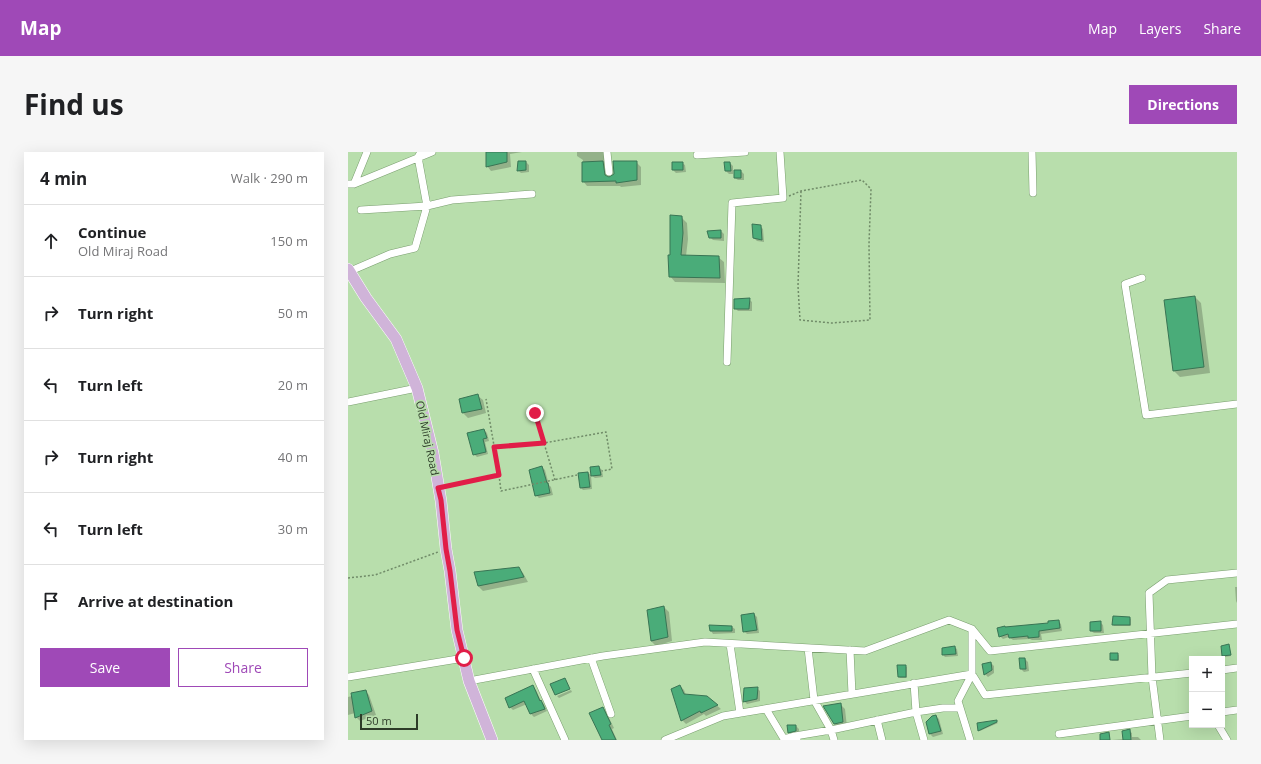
<!DOCTYPE html>
<html lang="en">
<head>
<meta charset="utf-8">
<style>
	:root { --surface:#fff; --page:#f6f6f6; --text:#202124; --muted:#757577; --line:#e0e0e0; --accent:#9f49b7 }
	body { margin:0; font-family:"Open Sans",sans-serif; background:var(--page); color:var(--text) }
	.controls { position:absolute; right:12px; bottom:12px; display:grid; overflow:hidden; border-radius:0px; box-shadow:0 4px 16px #0002 }
	.controls button { width:36px; height:36px; display:grid; place-items:center; padding:0; border:0; border-bottom:1px solid var(--line); background:var(--surface); color:var(--text); font:20px sans-serif }
	.scale { position:absolute; left:12px; bottom:10px; width:58px; box-sizing:border-box; padding-left:4px; border:2px solid #2d3c28; border-top:0; font-size:11px; line-height:14px; white-space:nowrap; color:#2d3c28; -webkit-text-stroke:3px #b8deac; paint-order:stroke }
	.stop { position:absolute; width:12px; height:12px; margin:-9px; border:3px solid #e11d48; border-radius:50%; background:#fff }
	.stop.end { background:#e11d48; border-color:#fff; box-shadow:0 1px 4px #0008 }
	.list { margin:0; padding:0; list-style:none }
	h2 { display:flex; justify-content:space-between; align-items:center; height:52px; margin:0; padding:0 16px; font-size:17px }
	h2 small { font-size:13px; font-weight:400; color:var(--muted) }
	.list li { display:grid; grid-template-columns:26px 1fr auto; gap:12px; align-items:center; box-sizing:border-box; height:72px; padding:0 16px; border-top:1px solid var(--line) }
	.list b { display:block; font-size:15px; white-space:nowrap }
	.list p { margin:0; font-size:13px; white-space:nowrap; color:var(--muted) }
	.list em { font-size:13px; font-style:normal; color:var(--muted) }
	.actions { display:flex; gap:8px; padding:12px 16px }
	.actions a { flex:1; padding:9px 0; border:1px solid var(--accent); border-radius:0px; text-align:center; font-size:14px; color:var(--accent) }
	.actions .main { background:var(--accent); color:#fff }
	.icon { flex:none; width:22px; height:22px; fill:none; stroke:currentColor; stroke-width:2; stroke-linecap:round; stroke-linejoin:round }
	.map { position:relative; flex:none; width:889px; height:588px; overflow:hidden; border-radius:0px }
	header { display:flex; align-items:center; gap:24px; box-sizing:border-box; height:56px; padding:0 20px; background:var(--accent); color:#fff }
	header strong { font-size:19px }
	nav { display:flex; gap:22px; margin-inline-start:auto; font-size:14px }
	.intro { display:flex; align-items:center; justify-content:space-between; box-sizing:border-box; height:96px; padding:0 24px }
	h1 { margin:0; font-size:28px }
	.button { padding:10px 18px; border-radius:0px; background:var(--accent); color:#fff; font-size:14px; font-weight:700 }
	main { display:flex; gap:24px; padding:0 24px }
	aside { flex:1; background:var(--surface); border-radius:0px; box-shadow:0 4px 16px #0002 }
	.map>svg:first-child { display:block }
	.shadow { fill:#0003 }
	.building { fill:#4aac79; stroke:#397454 }
	.lines { fill:none; stroke-linecap:round; stroke-linejoin:round }
	.minor-casing { stroke:#799e6e; stroke-width:8 }
	.primary-casing { stroke:#fff; stroke-width:12 }
	.path { stroke:#708b68; stroke-width:1.5; stroke-dasharray:2 2; stroke-linecap:butt }
	.minor { stroke:#fff; stroke-width:7 }
	.primary { stroke:#d0b4d9; stroke-width:11 }
	.route { stroke:#e11d48; stroke-width:5 }
	.labels { text-anchor:middle; dominant-baseline:central; stroke-width:3.5; stroke-linejoin:round; paint-order:stroke }
	.street-label { font-size:11px; fill:#2d3c28; stroke:#b8deac }
</style>
</head>
<body>
<header>
<strong>Map</strong>
<nav><a>Map</a><a>Layers</a><a>Share</a></nav>
</header>
<div class="intro"><h1>Find us</h1><a class="button">Directions</a></div>
<main>
<aside>
<h2>4 min<small>Walk · 290 m</small></h2>
<ul class="list">
<li><svg class="icon" aria-label="ahead" viewBox="0 0 24 24"><path d="M12 20V5M6 11l6-6 6 6"/></svg><div><b>Continue</b><p>Old Miraj Road</p></div><em>150 m</em></li>
<li><svg class="icon" aria-label="right" viewBox="0 0 24 24"><path d="M7 20v-9h11M14 6l5 5-5 5"/></svg><div><b>Turn right</b></div><em>50 m</em></li>
<li><svg class="icon" aria-label="left" viewBox="0 0 24 24"><path d="M17 20v-9H6M10 6l-5 5 5 5"/></svg><div><b>Turn left</b></div><em>20 m</em></li>
<li><svg class="icon" aria-label="right" viewBox="0 0 24 24"><path d="M7 20v-9h11M14 6l5 5-5 5"/></svg><div><b>Turn right</b></div><em>40 m</em></li>
<li><svg class="icon" aria-label="left" viewBox="0 0 24 24"><path d="M17 20v-9H6M10 6l-5 5 5 5"/></svg><div><b>Turn left</b></div><em>30 m</em></li>
<li><svg class="icon" aria-label="arrive" viewBox="0 0 24 24"><path d="M6 21V4h12l-3 4 3 4H6"/></svg><div><b>Arrive at destination</b></div></li>
</ul>
<div class="actions"><a class="main">Save</a><a>Share</a></div>
</aside>
<div class="map">
<svg width="889" height="588" viewBox="0 0 889 588">
	<rect width="100%" height="100%" fill="#b8deac"/>
	<path class="shadow" d="M139,0H174L162,2L163,15L143,19L139,14Z
		M229,0H261L258,6L260,26L288,10L293,15V33L273,35L272,34H239L235,29V8L229,4Z
		M178,10L181,13V20L173,21L170,18Z
		M334,11L337,13L338,20L328,21L325,18Z
		M382,11L385,14V22H381L378,19Z
		M393,19L396,22V28H390L387,26Z
		M333,65L339,71L340,87L338,104L370,105L376,110L377,131L327,130L322,124L323,104Z
		M412,74L415,77L416,90L409,89L406,86Z
		M373,79L376,82V89L365,88L362,85Z
		M847,145L853,151L862,221L832,225L826,219Z
		M401,147L404,150V159H390L387,156Z
		M130,244L135,248L138,261L120,266L115,261L112,248Z
		M136,278L139,281L141,289L137,290L140,302L129,305L126,302Z
		M194,315L197,318L201,333L203,335L205,343L191,346L188,343Z
		M251,315L254,318L255,325L247,326L244,324Z
		M240,321L243,323L244,337L235,338L233,336Z
		M170,416L175,421L180,430L135,439L130,434Z
		M887,435H889V451L888,449Z
		M316,455L321,460L324,489L308,494L303,489L300,459Z
		M406,462L409,465L411,481L399,482L396,479Z
		M782,466L783,467V474H766L765,473Z
		M710,469L713,472L714,479L693,482L694,488H684L682,487L665,488L661,485L655,487L652,484L656,475L701,472Z
		M752,470L755,473L756,481H746L743,479Z
		M384,475L387,477V481L365,482L363,479Z
		M881,494L883,504L876,505L875,504Z
		M606,495L609,497L610,504L597,505L595,503Z
		M769,502L771,503V509H764L763,508Z
		M672,507H677L680,510L681,519L676,520L673,517Z
		M643,511L646,514V521L640,525L637,522Z
		M557,514L559,515V526H552L551,525Z
		M332,534L336,538L338,543L359,545L373,557L358,564L356,562L338,572L334,568Z
		M185,535L188,538L193,549L196,552L199,559L186,565L183,562L179,552L165,558L162,555Z
		M409,536L412,539V549L399,552L396,549Z
		M223,538L224,540L211,546L209,544Z
		M17,539L21,543L28,563L12,569L8,565L7,561L0,563V545L4,544Z
		M492,552L497,557L499,575L491,576L486,572Z
		M255,556L258,560L266,576L264,577L269,588H255Z
		M588,564L591,567L595,582L585,585L582,582Z
		M648,569L650,571L632,579L631,578Z
		M448,574L451,577V581L444,583L441,580Z
		M781,579L784,581V585H790L793,588H764L775,587Z"/>
	<path class="building" d="M138,0H159V10L138,15Z
		M170,9H178V18L169,19Z
		M255,9L257,23L261,25L266,22L265,9H289V28L268,31V29L234,30V10Z
		M324,10H335V18H324Z
		M376,10H382L383,19H377Z
		M386,18H393V26H386Z
		M322,63L334,64L335,81L333,103L371,104L372,126L321,125L320,103H322Z
		M404,72L413,73L414,88L405,86Z
		M373,78V86H361L359,79Z
		M847,144L856,215L825,219L816,148Z
		M402,146L401,157H386V147Z
		M130,242L134,257L114,261L111,247Z
		M136,277L139,286L135,287L138,300L125,303L119,281Z
		M194,314L199,331H200L202,341L187,344L181,318Z
		M251,314L253,323L243,324L242,315Z
		M240,320L242,335L232,336L230,321Z
		M171,415L176,425L130,434L126,420Z
		M316,454L320,485L303,489L299,458Z
		M406,461L409,478L395,480L393,463Z
		M765,464L782,465V473H764Z
		M711,468L712,476L691,479V485L680,486V484L661,486L660,482L651,485L649,476L657,474V475L700,471V469Z
		M753,469V479H742V470Z
		M361,473L384,474V479H362Z
		M881,492L883,503L874,504L873,494Z
		M607,494L608,502L594,503V496Z
		M762,501H770V508H762Z
		M671,506H677L678,517H672Z
		M643,510L644,518L636,523L634,512Z
		M549,513H558V525H550Z
		M217,526L222,537L207,543L202,532Z
		M185,533L192,549L193,548L197,557L182,562L176,549L161,556L157,546Z
		M332,533L336,542L359,544L370,553L353,561L352,559L333,569L323,537Z
		M410,535L409,547L395,550L396,536Z
		M18,538L24,559L7,566L3,541Z
		M493,551L495,570L486,572L475,554Z
		M255,555L263,572L261,573L268,588H254L241,561Z
		M588,563L593,579L581,582L578,570L584,564Z
		M649,568V570L630,579L629,571Z
		M439,573H448V579L440,581Z
		M782,577L783,588H775L774,579Z
		M761,580L762,588H752V582Z"/>
	<g class="lines">
		<defs>
			<path id="minor" d="M73,0L70,5L79,54L104,48L184,42
				M259,0L261,20
				M684,0L685,41
				M349,3L397,0
				M0,32H6L84,0
				M6,32L19,0
				M0,120L42,102L67,96L79,54L13,58
				M794,126L777,132L798,263L889,252
				M379,210L384,51L435,46L432,0
				M0,250L69,236
				M382,492L392,561
				M460,496L466,548L483,578L486,588
				M502,498L504,542
				M243,506L263,562
				M185,517L217,588
				M874,518L889,516
				M0,525L116,506
				M121,529L255,504L357,490L517,499L601,468L624,477L642,499L889,472
				M566,531L568,560L595,556H612
				M418,557L436,587L447,584L449,588
				M874,560L889,558
				M529,568L534,588
				M870,573L879,588
				M711,582L844,564
				M447,584L483,578L568,560L576,588
				M317,588L375,564L624,522L637,543L844,521
				M622,588L610,549L624,522V477
				M812,588L804,525L801,441L819,428L889,421"/>
			<path id="primary" d="M0,117L18,146L48,187L69,236L85,301L93,349L98,397L102,419L109,478L121,529L144,588"/>
		</defs>
		<use href="#minor" class="minor-casing"/>
		<use href="#primary" class="primary-casing"/>
		<path class="path" d="M441,44L453,39L514,28L523,37L521,92L522,168L484,171L452,168L450,134L453,39
			M187,261L207,328
			M146,295L196,291L258,280L264,317L254,319
			M151,323L153,339L229,323
			M100,334L151,323L138,247
			M0,426L27,423L90,400"/>
		<use href="#minor" class="minor"/>
		<use href="#primary" class="primary"/>
	</g>
	<g class="lines">
		<path class="route" d="M116,506L109,478L102,419L98,397L93,348L90,336L151,323L146,295L196,291L187,261"/>
	</g>
	<g class="labels">
		<g class="street-label">
			<text transform="translate(80 286) rotate(78)">Old Miraj Road</text>
		</g>
	</g>
</svg>
<div class="controls">
<button>+</button>
<button>−</button>
</div>
<div class="scale">50 m</div>
<div class="stop" style="left:116px;top:506px"></div>
<div class="stop end" style="left:187px;top:261px"></div>
</div>
</main>
</body>
</html>
